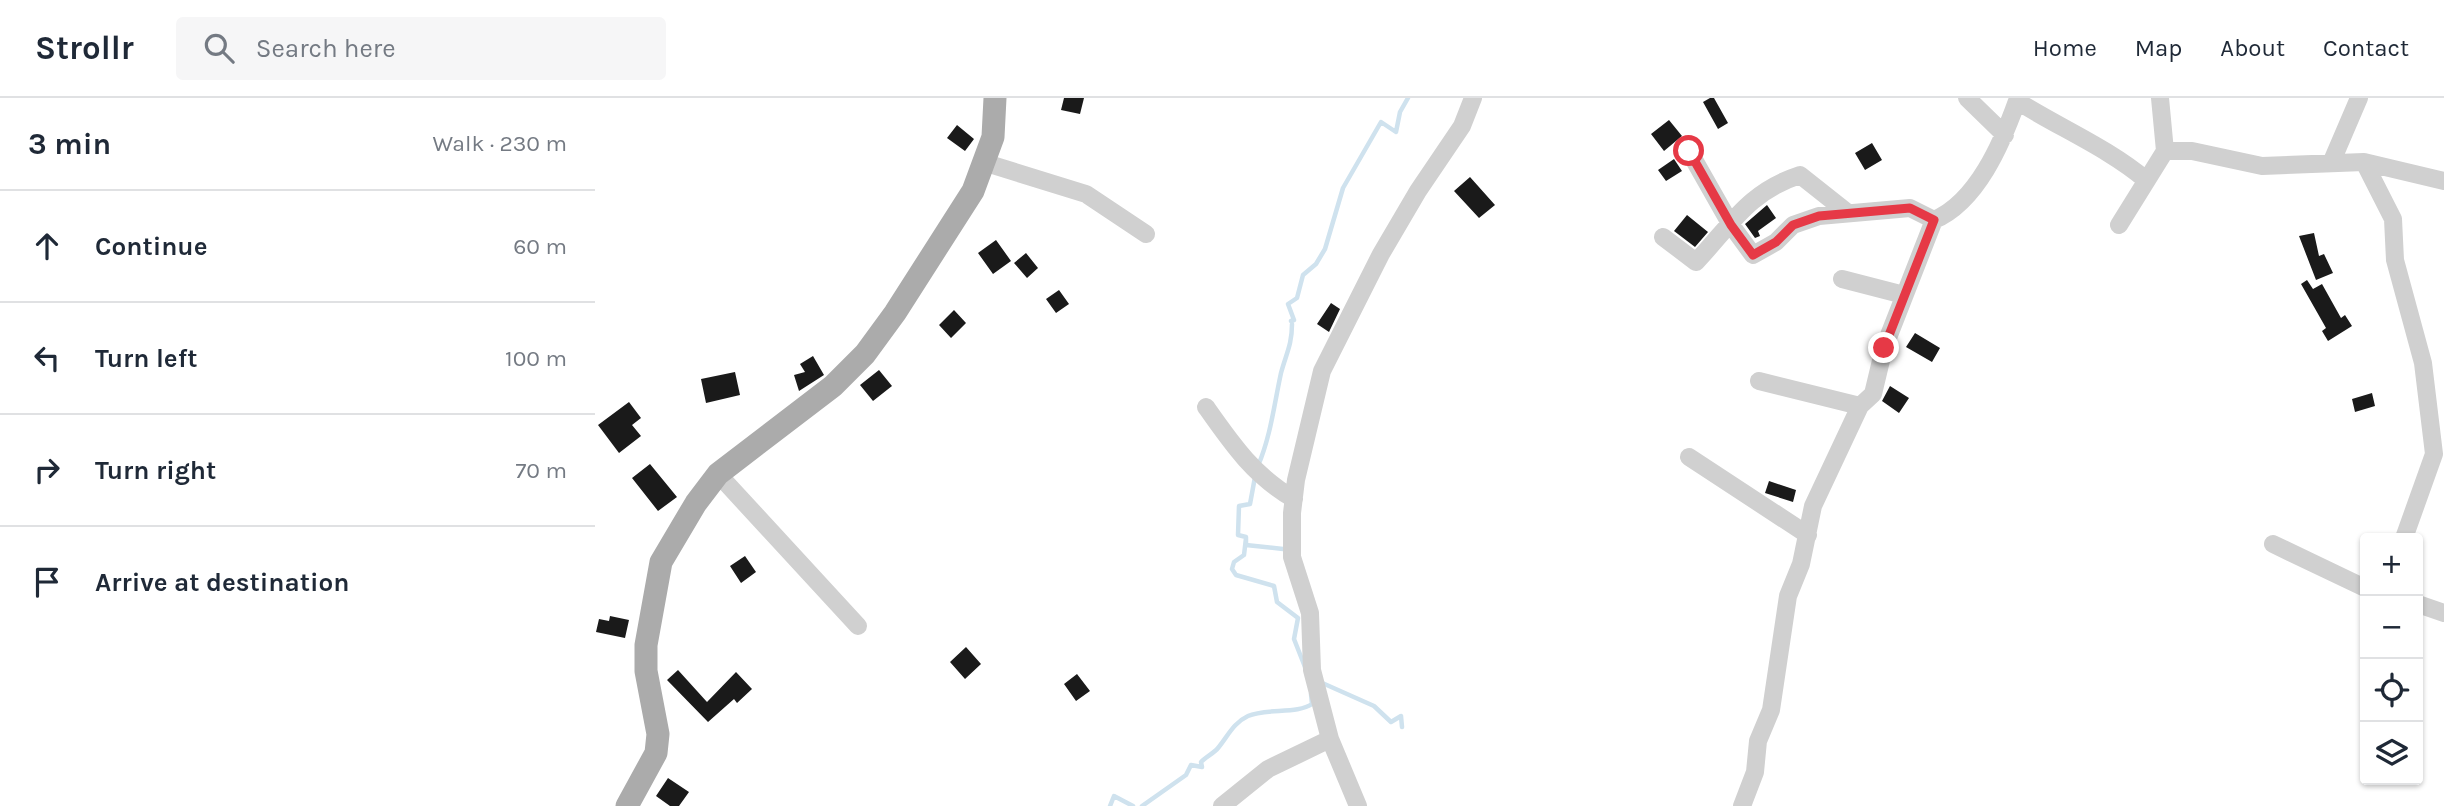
<!DOCTYPE html>
<html lang="en">
<head>
<meta charset="utf-8">
<style>
	:root { --surface:#fff; --page:#f6f6f7; --text:#1f2937; --muted:#747a83; --line:#e0e1e3 }
	body { margin:0; font-family:Karla,sans-serif; background:var(--page); color:var(--text) }
	.controls { position:absolute; right:21px; bottom:21px; display:grid; overflow:hidden; border-radius:7px; box-shadow:0 2px 5px #0004 }
	.controls button { width:63px; height:63px; display:grid; place-items:center; padding:0; border:0; border-bottom:2px solid var(--line); background:var(--surface); color:var(--text); font:35px sans-serif }
	.stop { position:absolute; width:21px; height:21px; margin:-16px; border:5px solid #e63946; border-radius:50%; background:#fff }
	.stop.end { background:#e63946; border-color:#fff; box-shadow:0 2px 7px #0008 }
	.list { margin:0; padding:0; list-style:none }
	h2 { display:flex; justify-content:space-between; align-items:center; height:91px; margin:0; padding:0 28px; font-size:30px }
	h2 small { font-size:23px; font-weight:400; color:var(--muted) }
	.list li { display:grid; grid-template-columns:46px 1fr auto; gap:21px; align-items:center; box-sizing:border-box; height:112px; padding:0 28px; border-top:2px solid var(--line) }
	.list b { display:block; font-size:26px; white-space:nowrap }
	.list em { font-size:23px; font-style:normal; color:var(--muted) }
	.icon { flex:none; width:38px; height:38px; fill:none; stroke:currentColor; stroke-width:2; stroke-linecap:round; stroke-linejoin:round }
	.map { position:relative; flex:none; width:1849px; height:708px; overflow:hidden }
	header { display:flex; align-items:center; gap:42px; box-sizing:border-box; height:98px; padding:0 35px; background:var(--surface); border-bottom:2px solid var(--line) }
	header strong { font-size:33px }
	nav { display:flex; gap:38px; margin-inline-start:auto; font-size:24px }
	.search { width:490px; height:63px; background:var(--page); display:flex; align-items:center; gap:18px; box-sizing:border-box; padding:0 24px; border-radius:7px; color:var(--muted); font-size:26px }
	main { display:flex }
	aside { flex:1; background:var(--surface) }
	.map>svg:first-child { display:block }
	.lines { fill:none; stroke-linecap:round; stroke-linejoin:round }
	.stream { stroke:#cfe2ee; stroke-width:4.5 }
	.building { fill:#1a1a1a }
	.minor { stroke:#d0d0d0; stroke-width:18 }
	.major { stroke:#ababab; stroke-width:23 }
	.route { stroke:#e63946; stroke-width:9 }
</style>
</head>
<body>
<header>
<strong>Strollr</strong>
<div class="search"><svg class="icon" aria-label="search" viewBox="0 0 24 24"><circle cx="10" cy="10" r="6"/><path d="M15 15l6 6"/></svg>Search here</div>
<nav><a>Home</a><a>Map</a><a>About</a><a>Contact</a></nav>
</header>
<main>
<aside>
<h2>3 min<small>Walk · 230 m</small></h2>
<ul class="list">
<li><svg class="icon" aria-label="ahead" viewBox="0 0 24 24"><path d="M12 20V5M6 11l6-6 6 6"/></svg><div><b>Continue</b></div><em>60 m</em></li>
<li><svg class="icon" aria-label="left" viewBox="0 0 24 24"><path d="M17 20v-9H6M10 6l-5 5 5 5"/></svg><div><b>Turn left</b></div><em>100 m</em></li>
<li><svg class="icon" aria-label="right" viewBox="0 0 24 24"><path d="M7 20v-9h11M14 6l5 5-5 5"/></svg><div><b>Turn right</b></div><em>70 m</em></li>
<li><svg class="icon" aria-label="arrive" viewBox="0 0 24 24"><path d="M6 21V4h12l-3 4 3 4H6"/></svg><div><b>Arrive at destination</b></div></li>
</ul>
</aside>
<div class="map">
<svg width="1849" height="708" viewBox="0 0 1849 708">
	<rect width="100%" height="100%" fill="#fff"/>
	<g class="lines">
		<path class="stream" d="M696,223L699,222L693,206L702,200L708,177L721,166L730,151L748,90L786,24L801,34L805,14L813,0
			M663,368C676,337 679,307 686,275C691,256 697,247 697,226
			M660,379L655,406L644,408L643,437L651,439V447L688,451
			M651,440L649,457L639,464L637,471L641,477L679,488L682,504L703,520L699,541L710,569
			M725,584L779,608L796,624L806,618L807,629
			M515,708L519,698L538,708
			M547,708L591,677L596,667L607,669L606,664C611,659 619,655 623,650C633,638 638,625 653,618C671,610 703,616 717,606L716,596"/>
	</g>
	<path class="building" d="M469,0H489L485,16L466,12Z
		M1115,0H1119L1133,25L1123,31L1108,4Z
		M1074,22L1087,38L1069,53L1056,36Z
		M362,27L379,41L370,53L352,40Z
		M1277,45L1287,62L1270,72L1260,55Z
		M1079,61L1087,73L1071,83L1063,72Z
		M875,79L900,107L884,120L859,93Z
		M1172,107L1181,120L1163,133L1165,138L1160,140L1150,126Z
		M1092,117L1113,134L1100,149L1079,133Z
		M1719,135L1724,158L1729,156L1738,175L1721,182L1704,138Z
		M401,142L416,163L398,176L383,155Z
		M431,155L443,170L432,180L419,165Z
		M1712,182L1718,191L1727,186L1746,220L1750,217L1757,228L1733,243L1727,233L1731,230L1706,186Z
		M464,192L474,206L461,215L451,201Z
		M736,205L745,211L734,234L722,226Z
		M359,212L371,225L356,240L344,227Z
		M1320,235L1345,250L1337,264L1311,249Z
		M218,258L229,277L204,293L199,277L210,274L205,266Z
		M284,272L297,288L278,303L265,287Z
		M140,274L145,297L111,305L106,281Z
		M1295,288L1314,300L1304,315L1287,303Z
		M1777,295L1780,308L1760,314L1757,301Z
		M34,304L46,320L37,327L46,338L24,355L3,327Z
		M55,366L82,399L63,413L37,380Z
		M1174,383L1201,392L1198,404L1170,395Z
		M150,458L161,474L146,485L135,468Z
		M15,518L34,522L30,540L1,534L4,521L14,523Z
		M371,549L386,566L370,581L355,564Z
		M83,572L112,604L141,574L157,591L142,605L139,601L113,624L72,582Z
		M482,576L495,593L481,603L469,586Z
		M73,680L94,694L84,708H75L61,698Z"/>
	<g class="lines">
		<path class="minor" d="M1372,0L1410,37
			M1424,0L1422,3C1465,30 1513,50 1551,82
			M1565,0L1570,53H1597L1667,68L1769,64L1849,83
			M1094,53L1136,127L1158,157L1181,144L1198,127L1224,118L1315,110L1339,122
			M1737,63L1764,0
			M1769,64L1798,121L1800,162L1828,265L1839,356L1809,440
			M391,65L491,96L551,136
			M1524,127L1570,53
			M1068,139L1101,164C1136,127 1153,94 1205,77L1253,115
			M1247,181L1309,197
			M1164,283L1265,308
			M611,309C637,346 659,378 699,401
			M1094,359L1213,437
			M123,376L263,528
			M1678,446L1770,490
			M1823,506L1849,515
			M627,708L673,671L735,641
			M763,708L735,641L717,572L715,515L697,459V415L701,382L727,273L786,156L823,93L867,28L878,0
			M1147,708L1160,674L1163,643L1176,612L1193,498L1206,466L1218,408L1265,308L1278,296L1289,250L1339,122C1382,104 1407,45 1422,3"/>
		<path class="major" d="M32,708L61,655L63,636L51,573V547L66,464L101,405L123,376L238,288L270,256L300,215L378,93L398,39L400,0"/>
	</g>
	<g class="lines">
		<path class="route" d="M1094,53L1136,127L1158,157L1181,144L1198,127L1224,118L1315,110L1339,122L1289,250"/>
	</g>
</svg>
<div class="controls">
<button>+</button>
<button>−</button>
<button><svg class="icon" aria-label="locate" viewBox="0 0 24 24"><circle cx="12" cy="12" r="6"/><path d="M12 2v4M12 18v4M2 12h4M18 12h4"/></svg></button>
<button><svg class="icon" aria-label="layers" viewBox="0 0 24 24"><path d="M12 4l9 5-9 5-9-5zM3 14l9 5 9-5"/></svg></button>
</div>
<div class="stop" style="left:1094px;top:53px"></div>
<div class="stop end" style="left:1289px;top:250px"></div>
</div>
</main>
</body>
</html>
